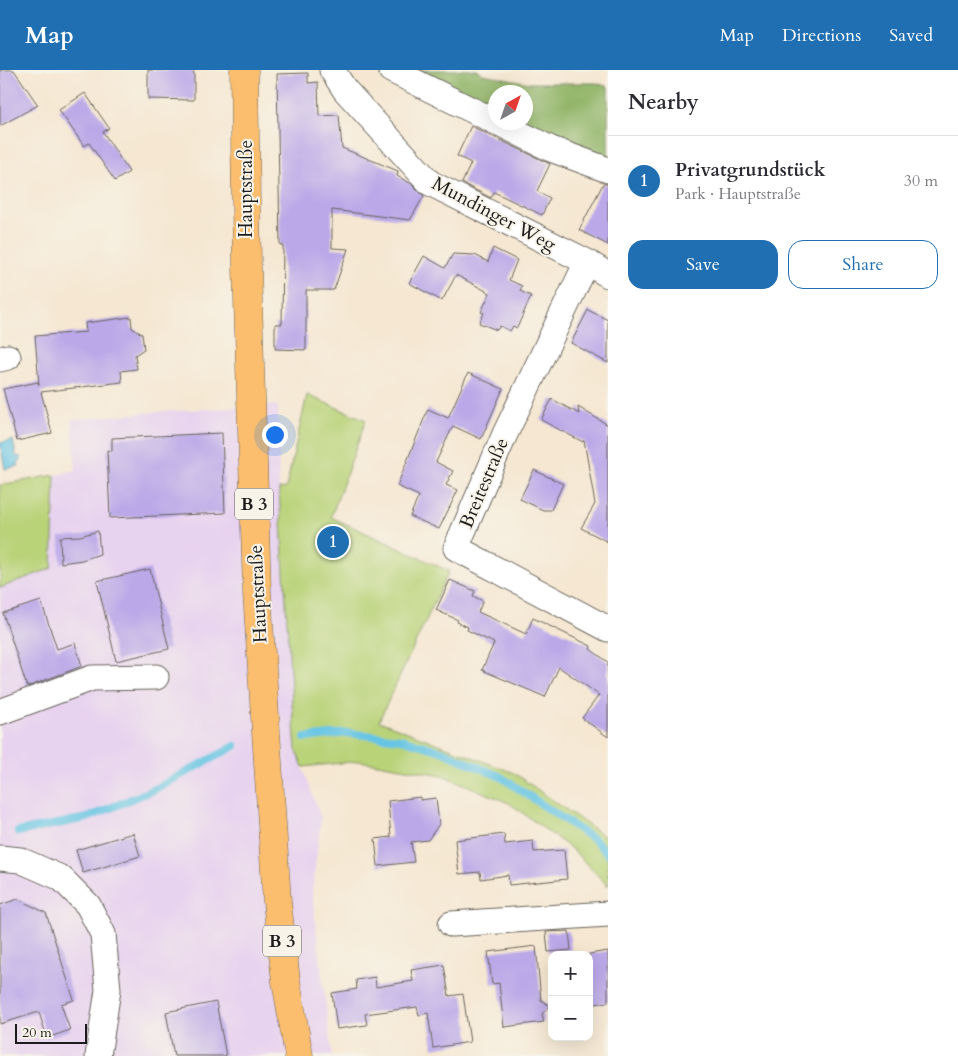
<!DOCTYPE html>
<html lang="en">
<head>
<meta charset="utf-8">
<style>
	:root { --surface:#fff; --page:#f7f7f7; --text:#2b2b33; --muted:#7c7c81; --line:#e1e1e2; --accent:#1f6fb2 }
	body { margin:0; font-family:Cardo,serif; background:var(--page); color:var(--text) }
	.controls { position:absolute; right:15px; bottom:15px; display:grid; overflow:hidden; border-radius:10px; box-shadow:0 5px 20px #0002 }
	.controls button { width:45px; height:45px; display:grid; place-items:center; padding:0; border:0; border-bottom:1px solid var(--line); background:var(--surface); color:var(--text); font:25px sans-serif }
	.compass { position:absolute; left:488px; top:15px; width:45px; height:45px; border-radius:50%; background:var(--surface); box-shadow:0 5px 20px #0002; rotate:40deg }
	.scale { position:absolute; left:15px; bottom:12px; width:72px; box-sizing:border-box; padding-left:5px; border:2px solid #1c1c1c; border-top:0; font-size:14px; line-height:18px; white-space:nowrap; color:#1c1c1c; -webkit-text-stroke:4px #f7f3e8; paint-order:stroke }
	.you { position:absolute; left:274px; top:364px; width:18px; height:18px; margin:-12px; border:4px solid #fff; border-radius:50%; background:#1a73e8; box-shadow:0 0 0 8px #1a73e833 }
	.badge { display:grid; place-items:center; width:32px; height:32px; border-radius:50%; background:var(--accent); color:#fff; font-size:16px; font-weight:700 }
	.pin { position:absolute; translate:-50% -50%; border:2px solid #fff; box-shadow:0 1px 5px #0006 }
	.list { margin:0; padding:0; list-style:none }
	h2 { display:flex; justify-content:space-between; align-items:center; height:65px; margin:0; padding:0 20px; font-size:21px }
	h2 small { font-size:16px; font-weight:400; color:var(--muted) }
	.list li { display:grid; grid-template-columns:32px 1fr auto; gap:15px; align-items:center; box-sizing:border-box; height:90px; padding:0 20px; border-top:1px solid var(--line) }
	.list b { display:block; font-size:19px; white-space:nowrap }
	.list p { margin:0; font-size:16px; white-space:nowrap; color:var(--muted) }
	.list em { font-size:16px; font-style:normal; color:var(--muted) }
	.actions { display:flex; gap:10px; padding:15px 20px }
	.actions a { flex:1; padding:11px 0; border:1px solid var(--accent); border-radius:15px; text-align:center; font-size:18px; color:var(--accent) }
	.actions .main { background:var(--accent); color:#fff }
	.map { position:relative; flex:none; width:608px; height:986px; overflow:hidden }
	header { display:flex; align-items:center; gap:30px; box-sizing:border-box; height:70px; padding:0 25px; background:var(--accent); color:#fff }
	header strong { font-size:24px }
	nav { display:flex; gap:28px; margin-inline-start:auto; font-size:18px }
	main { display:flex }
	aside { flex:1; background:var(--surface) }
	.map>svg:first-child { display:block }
	.built { fill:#e7d2ef }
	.green { fill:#b9d379; stroke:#6a784a }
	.forest { fill:#92b569; stroke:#576842 }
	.water { fill:#66c5e4; stroke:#417080 }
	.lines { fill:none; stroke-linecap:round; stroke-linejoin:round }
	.stream { stroke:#66c5e4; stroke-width:8 }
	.building { fill:#baa8e8 }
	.street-casing { stroke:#68635b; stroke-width:27 }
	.primary-casing { stroke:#68635b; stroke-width:29 }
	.street { stroke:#fff; stroke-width:25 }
	.primary { stroke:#fbbe6e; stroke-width:28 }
	.labels { text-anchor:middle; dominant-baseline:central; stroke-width:4; stroke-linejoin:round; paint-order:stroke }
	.shield { fill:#f7f3e8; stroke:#5e5c59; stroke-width:1 }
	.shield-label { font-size:18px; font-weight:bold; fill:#1c1c1c }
	.street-label { font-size:19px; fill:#1c1c1c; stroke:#f7f3e8 }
</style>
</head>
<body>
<header>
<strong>Map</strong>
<nav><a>Map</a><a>Directions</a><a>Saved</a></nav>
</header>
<main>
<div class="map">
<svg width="608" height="986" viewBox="0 0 608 986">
	<rect width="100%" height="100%" fill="#f7f3e8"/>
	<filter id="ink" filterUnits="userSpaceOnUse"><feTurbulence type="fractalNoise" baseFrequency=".02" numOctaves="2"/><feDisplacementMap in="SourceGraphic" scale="10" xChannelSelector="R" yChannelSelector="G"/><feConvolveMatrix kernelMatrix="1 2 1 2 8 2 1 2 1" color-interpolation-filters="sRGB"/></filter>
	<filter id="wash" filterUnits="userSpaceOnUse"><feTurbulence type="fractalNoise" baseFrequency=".0096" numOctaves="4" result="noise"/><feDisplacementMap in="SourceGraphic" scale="20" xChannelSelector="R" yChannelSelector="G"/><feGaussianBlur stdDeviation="1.12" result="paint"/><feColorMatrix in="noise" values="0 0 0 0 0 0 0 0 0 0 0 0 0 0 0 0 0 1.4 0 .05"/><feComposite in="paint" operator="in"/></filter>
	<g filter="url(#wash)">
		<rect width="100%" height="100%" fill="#f5e7d1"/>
		<path class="built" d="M278,335L279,419L292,633L296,679L321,748L312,823L332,986H0V518L52,498L55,405L76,400L72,350L154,342Z"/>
		<path class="green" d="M307,325L366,350L331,447L449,501L379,651L514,703L608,769V816L573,780L509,733L442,705L360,691L303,697L296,679L292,633L279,419L286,418Z
			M55,405L52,498L0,518V415Z"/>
		<path class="forest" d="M406,0H477L483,4L530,13H597L608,17V94L526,52V22H496L495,44Z"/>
		<path class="water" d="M13,370L16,386L21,387V390L18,393L19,396L5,399L0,373Z"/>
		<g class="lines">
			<path class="stream" d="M305,668L347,663L401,669L441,681L501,707L596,771L608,784
				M18,762L87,748L155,719L235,676"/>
		</g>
		<g id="blocks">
			<path class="building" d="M0,0H14L38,35L0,56Z
				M148,0H192L194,3V30L148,29Z
				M308,3V13L318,12L319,46L339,45L342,78L398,101L397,106L412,114L424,126L410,150L332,140V178L348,179L334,220H306V280L275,279V254H282L283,175H280L277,4Z
				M85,23L109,58L103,62L129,102L115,111L89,73L84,76L59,40Z
				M471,56L550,94L537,121L550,128L542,145L494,122L491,128L462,113L471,93L457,86Z
				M603,114H608V175L579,160Z
				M493,178L517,190L509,210L522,216L520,221L531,226L517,258L513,256L510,261L500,256L497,260L479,253L484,243L481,242L490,223L456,205L442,231L409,213L424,186L445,198L453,184L475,185L488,192Z
				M588,240L608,250V293L571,273Z
				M131,247L132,258L142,264L144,279L135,285L137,299L121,301L122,312L41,322L52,363L17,371L3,319L38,312L39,315L35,266L86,262L85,253Z
				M468,303L503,319L481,369L453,356L436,392L453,401L446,415L458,420L439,459L410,446L419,426L397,416L428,339L448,348Z
				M552,329L579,344L578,337L608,355V472L581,458L595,434L584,370L583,372L541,350Z
				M222,363L225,443L110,448L107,380L112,381V368Z
				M534,400L563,414L551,440H543L520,429Z
				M98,461L100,484L82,490L61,493L60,467L80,466Z
				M150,499L169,579L116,591L97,511Z
				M450,510L475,521L473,526L483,531L478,542L526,564L533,548L591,576L590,579L608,592V667L582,648L599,625L559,597L545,627L482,600L494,573L467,560L468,557L457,552L458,550L436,540Z
				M41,531L57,579L75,573L82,596L27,617L3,543Z
				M420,727V730L436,728L439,754L428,770L411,772L414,792L378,796L375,769L391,767L388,731Z
				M133,763L140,786L83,803L76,780Z
				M504,764L505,774L533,771L534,782L564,780L567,809L509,815L508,805L481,809L480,802L459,804L455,770Z
				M18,829L46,843L74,930L61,934L70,960L47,968L39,942L0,954V835Z
				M569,861L571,880L548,882L546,862Z
				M536,876L541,930L550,936L542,944L544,952L504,957L499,913L492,914L488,882Z
				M608,881V932L589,935V884Z
				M444,895L449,926L463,924L470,972L433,978L428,943L419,945L417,937L365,944L367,955L337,959L332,923L357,919L356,910L375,907L376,917L413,911L411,900Z
				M216,932L226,986H174L166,942Z"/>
		</g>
	</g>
	<g filter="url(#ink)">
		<use href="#blocks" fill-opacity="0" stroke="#68635b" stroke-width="1"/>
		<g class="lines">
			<defs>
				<path id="street" d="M332,0L345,20L430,113L587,192L608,205
					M391,0L496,52
					M497,52L551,79L608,100
					M587,192L505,364L456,478L608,559
					M0,289L8,287
					M0,642L92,608L156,607
					M0,788L20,790L61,808L88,835L103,864L108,920L98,986
					M451,854L608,844"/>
				<path id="primary" d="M244,0L247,197L257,522L277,832L286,911L299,986"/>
			</defs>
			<use href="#street" class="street-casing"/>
			<use href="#primary" class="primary-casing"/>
			<use href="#street" class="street"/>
			<use href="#primary" class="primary"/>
		</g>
	</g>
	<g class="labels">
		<g class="shield">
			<rect x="235" y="418.5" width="38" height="31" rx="4"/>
			<rect x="263" y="855.5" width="38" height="31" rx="4"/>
		</g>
		<g class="shield-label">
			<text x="254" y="434">B 3</text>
			<text x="282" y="871">B 3</text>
		</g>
		<g class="street-label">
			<text transform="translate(246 119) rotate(-90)">Hauptstraße</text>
			<text transform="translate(494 144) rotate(28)">Mundinger Weg</text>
			<text transform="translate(484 413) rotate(-67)">Breitestraße</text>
			<text transform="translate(258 524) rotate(-93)">Hauptstraße</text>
		</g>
	</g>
</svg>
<div class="controls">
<button>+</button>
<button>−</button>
</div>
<svg class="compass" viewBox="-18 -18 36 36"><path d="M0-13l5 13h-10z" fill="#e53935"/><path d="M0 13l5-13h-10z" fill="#7c7c81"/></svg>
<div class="scale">20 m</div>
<div class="you"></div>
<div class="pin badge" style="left:333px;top:472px">1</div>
</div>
<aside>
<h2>Nearby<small></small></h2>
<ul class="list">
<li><span class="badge">1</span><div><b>Privatgrundstück</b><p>Park · Hauptstraße</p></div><em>30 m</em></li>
</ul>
<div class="actions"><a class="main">Save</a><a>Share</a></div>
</aside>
</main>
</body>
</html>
